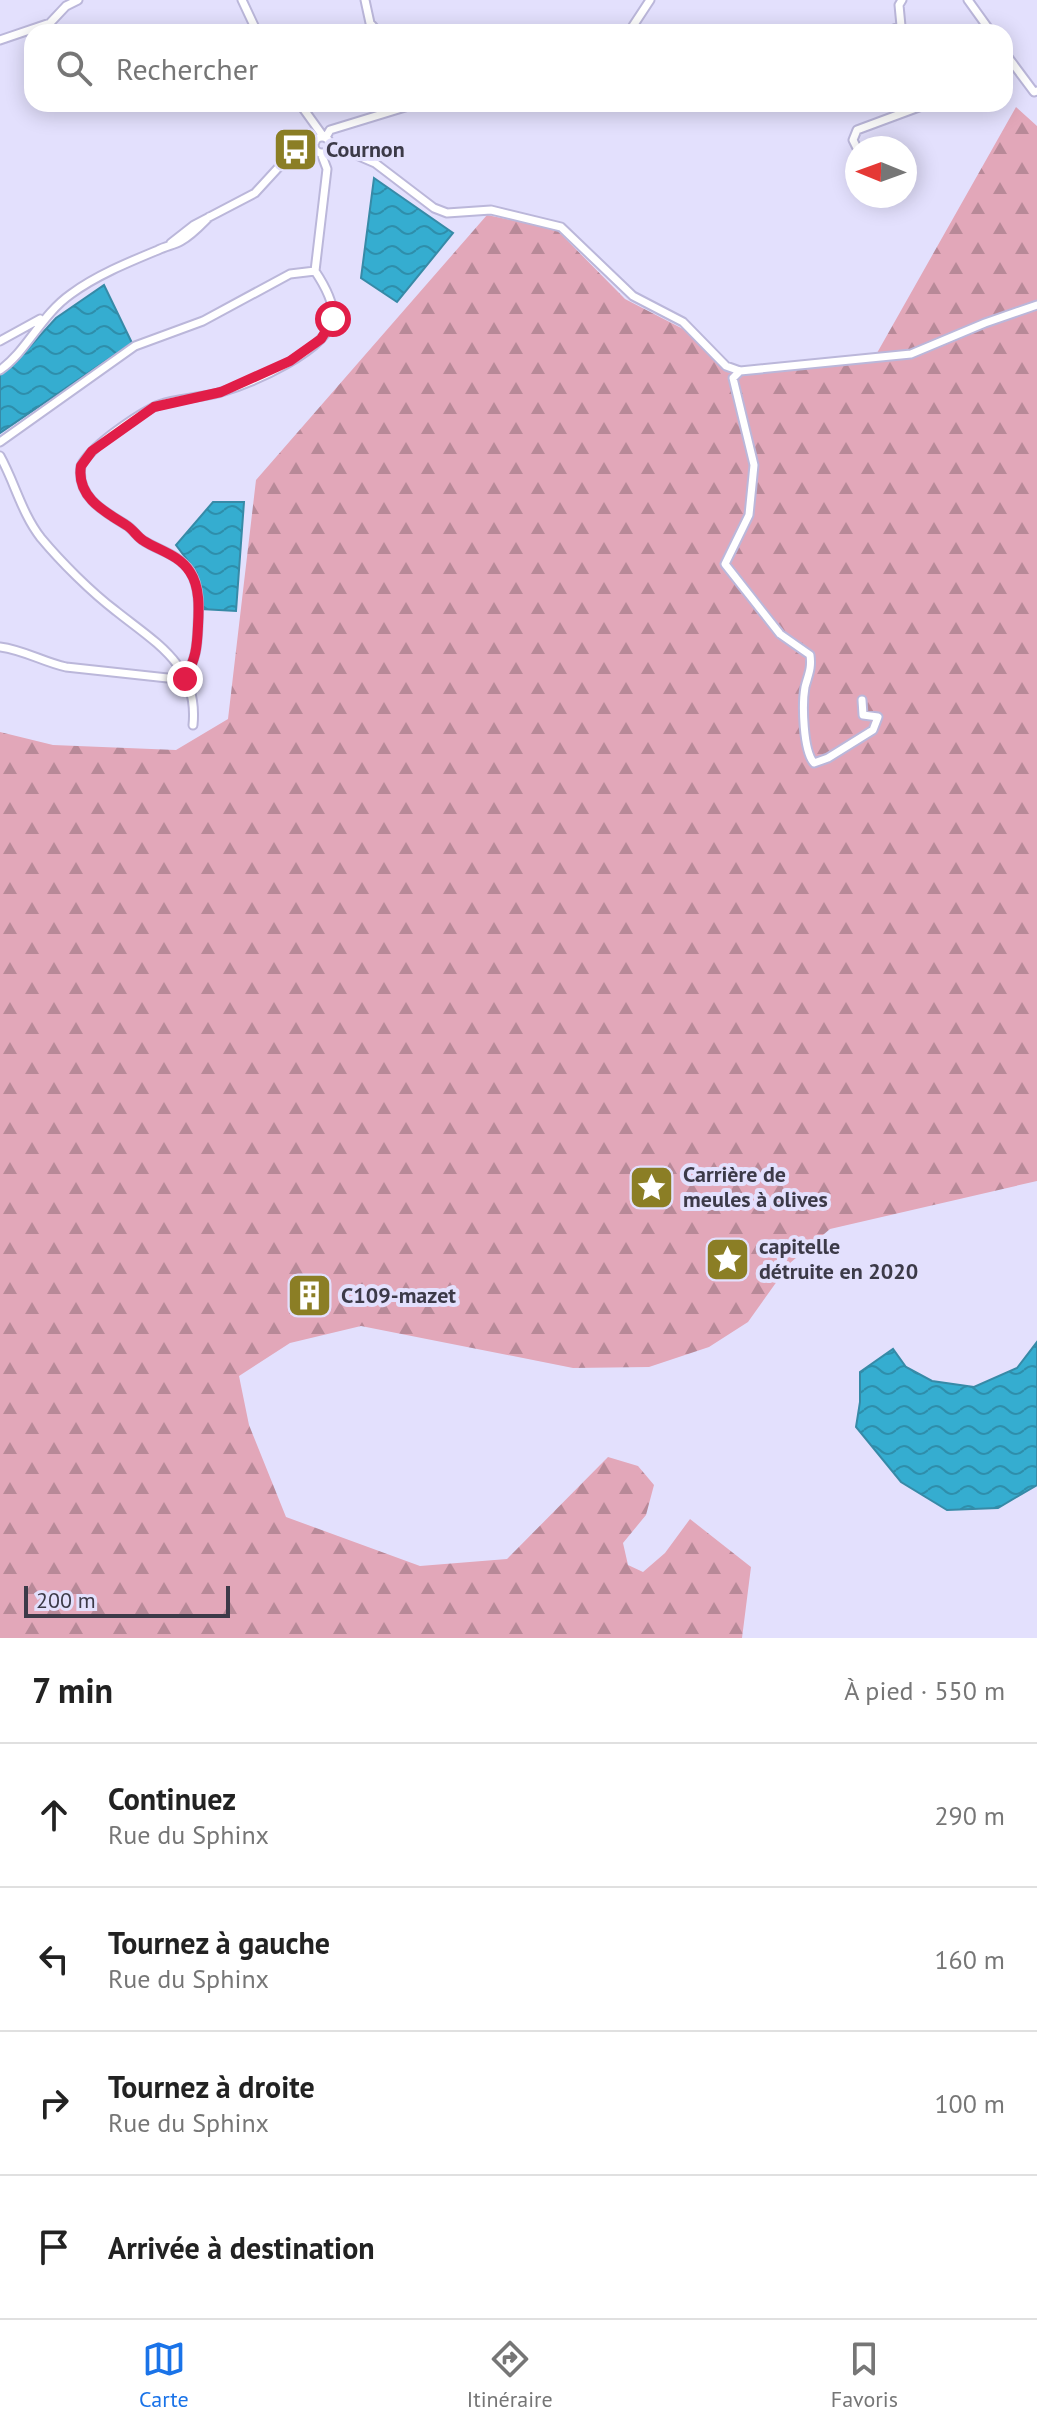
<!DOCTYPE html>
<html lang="fr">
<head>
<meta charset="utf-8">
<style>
	:root { --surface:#fff; --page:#f6f6f6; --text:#222; --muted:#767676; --line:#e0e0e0; --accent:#1a73e8 }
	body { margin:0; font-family:"PT Sans",sans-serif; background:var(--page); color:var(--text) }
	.compass { position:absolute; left:845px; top:136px; width:72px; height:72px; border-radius:50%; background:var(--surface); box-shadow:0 4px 20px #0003; rotate:271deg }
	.scale { position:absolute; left:24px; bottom:20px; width:206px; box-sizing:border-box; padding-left:8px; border:4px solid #3c3a48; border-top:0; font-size:22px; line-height:28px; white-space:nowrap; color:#3c3a48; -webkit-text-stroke:6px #e3e0fd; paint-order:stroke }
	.stop { position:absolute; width:24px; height:24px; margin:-18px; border:6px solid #e11d48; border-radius:50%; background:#fff }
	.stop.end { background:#e11d48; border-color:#fff; box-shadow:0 2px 8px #0008 }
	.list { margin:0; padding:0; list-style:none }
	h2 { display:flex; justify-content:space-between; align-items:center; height:104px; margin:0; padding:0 32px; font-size:34px }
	h2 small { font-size:26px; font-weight:400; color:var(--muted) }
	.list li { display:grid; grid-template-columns:52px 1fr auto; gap:24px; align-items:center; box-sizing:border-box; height:144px; padding:0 32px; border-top:2px solid var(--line) }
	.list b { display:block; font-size:30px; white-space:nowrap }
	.list p { margin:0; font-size:26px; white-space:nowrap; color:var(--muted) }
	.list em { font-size:26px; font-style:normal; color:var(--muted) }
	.icon { flex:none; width:44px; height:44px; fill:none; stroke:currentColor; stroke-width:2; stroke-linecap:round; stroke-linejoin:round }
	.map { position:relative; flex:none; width:1037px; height:1638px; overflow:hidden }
	.search { position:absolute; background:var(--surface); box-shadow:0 4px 20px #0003; left:24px; right:24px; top:24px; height:88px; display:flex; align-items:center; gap:20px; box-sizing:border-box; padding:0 28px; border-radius:24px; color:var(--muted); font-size:30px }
	.sheet { height:680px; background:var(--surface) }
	nav { display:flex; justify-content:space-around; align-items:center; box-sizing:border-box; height:112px; border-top:2px solid var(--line); background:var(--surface); font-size:22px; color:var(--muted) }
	nav a { display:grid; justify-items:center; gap:4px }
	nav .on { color:var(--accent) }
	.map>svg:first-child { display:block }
	.forest { fill:url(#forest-firs) }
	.water { fill:url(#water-waves); stroke:#378aa7; stroke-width:2 }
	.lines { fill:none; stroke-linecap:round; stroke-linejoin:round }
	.minor-casing { stroke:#bbb7da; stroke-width:11 }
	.minor { stroke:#fff; stroke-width:7 }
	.route { stroke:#e11d48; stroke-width:10 }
	.labels { text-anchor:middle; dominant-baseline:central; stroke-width:8; stroke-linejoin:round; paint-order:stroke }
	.poi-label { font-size:22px; font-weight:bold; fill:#3c3a48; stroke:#e3e0fd; text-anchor:start }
</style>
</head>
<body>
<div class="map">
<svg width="1037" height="1638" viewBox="0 0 1037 1638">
	<defs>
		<pattern id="forest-firs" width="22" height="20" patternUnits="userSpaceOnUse" patternTransform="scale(2)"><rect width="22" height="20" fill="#e2a7b9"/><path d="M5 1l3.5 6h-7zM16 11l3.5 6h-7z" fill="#b88998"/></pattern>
		<pattern id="water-waves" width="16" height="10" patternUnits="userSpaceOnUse" patternTransform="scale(2)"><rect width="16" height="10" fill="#35add0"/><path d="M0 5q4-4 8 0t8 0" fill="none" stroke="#2e8eab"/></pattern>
	</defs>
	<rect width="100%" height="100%" fill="#e3e0fd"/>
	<path class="forest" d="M1016,107L1037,126V1181L830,1229L790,1263L748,1322L709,1347L649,1367L573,1368L361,1326L290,1343L239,1376L249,1425L286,1517L420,1566L507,1559L608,1457L638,1466L654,1485L646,1515L623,1543L628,1565L643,1572L665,1553L690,1519L751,1567L742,1638H0V732L53,745L176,750L228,719L256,480L487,215L556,229L625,299L687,331L724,367L754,374L877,353Z"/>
	<path class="water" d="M374,178L453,233L397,302L361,278Z
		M104,285L132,343L0,433V375L14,364L56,318Z
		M213,502H244L236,611L201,609L197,573L176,545Z
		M1037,1342V1485L998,1508L947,1510L901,1482L856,1427L860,1402V1372L893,1349L906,1367L932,1381L974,1387L1017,1368Z"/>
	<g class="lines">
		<defs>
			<path id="minor" d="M242,0L257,32
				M365,0L370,23L378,32
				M968,0L991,32
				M629,32L650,0
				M886,32L901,26L899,5L902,0
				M0,40L50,23L66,6L78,0
				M1005,53L1034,92L1037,91
				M300,104L323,136
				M314 145a8 8 0 1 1 16 0a8 8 0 1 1-16 0Z
				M326,137L330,130L415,104
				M331,144L375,163L434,208L447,213L491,210L561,227L633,296L683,322L726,366L740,371L911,354L985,323L1037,305
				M857,148L853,140L857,130L927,104
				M171,243L194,225L255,193L289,156L315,142
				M0,341L40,319
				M0,370C27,351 41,315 71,294C97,275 129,262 158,250C166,246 174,245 181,241C192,235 200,226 209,217
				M740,371L733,378L754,465L749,515L725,564L780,634L810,655C812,669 808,675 805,687C802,704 803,751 814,763L828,758L873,730L878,717L863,715L862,700
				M0,442L135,346L203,321L290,274L315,271L327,169L321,153
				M0,456C15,483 22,514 41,538C61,562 91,592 116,611C156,643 199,666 193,725
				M0,647C24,650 43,662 66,667L186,680
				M185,679C196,658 197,648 198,626C199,608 200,587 190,571C179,555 160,551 144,541C137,537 133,529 126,525C103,511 76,496 81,466C90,447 133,418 152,408C169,399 199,398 218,393C249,384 329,351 333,317C334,302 323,283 315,271"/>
		</defs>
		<use href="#minor" class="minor-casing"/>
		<use href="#minor" class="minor"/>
	</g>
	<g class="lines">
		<path class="route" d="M185,679C196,658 197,648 198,626C199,608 200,587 190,572C179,555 160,551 144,541C137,537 133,529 126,525C103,511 76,496 81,466L92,451L154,407L221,392L290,361L321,339L333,319"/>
	</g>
	<defs>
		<symbol id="bus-square" viewBox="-11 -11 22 22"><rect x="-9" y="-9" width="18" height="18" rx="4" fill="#8b7e25" stroke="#e3e0fd"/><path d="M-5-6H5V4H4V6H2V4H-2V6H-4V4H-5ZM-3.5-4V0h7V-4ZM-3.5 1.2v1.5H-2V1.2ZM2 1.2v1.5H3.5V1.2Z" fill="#fff"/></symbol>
		<symbol id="sight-square" viewBox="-11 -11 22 22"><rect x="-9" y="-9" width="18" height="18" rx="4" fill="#8b7e25" stroke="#e3e0fd"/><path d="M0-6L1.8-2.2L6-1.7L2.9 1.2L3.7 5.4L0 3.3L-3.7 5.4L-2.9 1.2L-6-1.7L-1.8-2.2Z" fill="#fff"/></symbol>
		<symbol id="building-square" viewBox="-11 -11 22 22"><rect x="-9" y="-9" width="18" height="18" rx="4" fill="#8b7e25" stroke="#e3e0fd"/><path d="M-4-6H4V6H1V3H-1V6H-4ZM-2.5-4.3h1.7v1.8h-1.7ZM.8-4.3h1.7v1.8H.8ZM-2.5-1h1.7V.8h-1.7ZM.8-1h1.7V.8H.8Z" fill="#fff"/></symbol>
	</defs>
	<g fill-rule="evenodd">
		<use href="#bus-square" x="270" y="124" width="51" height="51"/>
		<use href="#sight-square" x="626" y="1162" width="51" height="51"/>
		<use href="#sight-square" x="702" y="1234" width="51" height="51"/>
		<use href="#building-square" x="284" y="1270" width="51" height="51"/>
	</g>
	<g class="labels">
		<g class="poi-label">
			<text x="326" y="149">Cournon</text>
			<text x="683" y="1174">Carrière de<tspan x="683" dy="25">meules à olives</tspan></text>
			<text x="759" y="1246">capitelle<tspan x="759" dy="25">détruite en 2020</tspan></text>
			<text x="341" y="1295">C109-mazet</text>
		</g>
	</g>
</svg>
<svg class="compass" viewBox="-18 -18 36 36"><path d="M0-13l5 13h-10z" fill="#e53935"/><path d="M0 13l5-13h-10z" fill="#767676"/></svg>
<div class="scale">200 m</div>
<div class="stop" style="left:333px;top:319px"></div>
<div class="stop end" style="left:185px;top:679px"></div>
<div class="search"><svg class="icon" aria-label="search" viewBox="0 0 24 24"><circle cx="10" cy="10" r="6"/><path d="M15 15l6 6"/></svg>Rechercher</div>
</div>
<section class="sheet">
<h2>7 min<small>À pied · 550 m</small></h2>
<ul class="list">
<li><svg class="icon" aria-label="ahead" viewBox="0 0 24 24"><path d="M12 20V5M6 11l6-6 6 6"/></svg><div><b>Continuez</b><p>Rue du Sphinx</p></div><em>290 m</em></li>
<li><svg class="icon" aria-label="left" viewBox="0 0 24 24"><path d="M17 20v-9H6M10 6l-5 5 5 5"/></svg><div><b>Tournez à gauche</b><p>Rue du Sphinx</p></div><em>160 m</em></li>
<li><svg class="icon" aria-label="right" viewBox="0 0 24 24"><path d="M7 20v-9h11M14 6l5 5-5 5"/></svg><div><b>Tournez à droite</b><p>Rue du Sphinx</p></div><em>100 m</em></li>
<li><svg class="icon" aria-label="arrive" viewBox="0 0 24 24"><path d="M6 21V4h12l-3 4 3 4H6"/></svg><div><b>Arrivée à destination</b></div></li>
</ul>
</section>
<nav>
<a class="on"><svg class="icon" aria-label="map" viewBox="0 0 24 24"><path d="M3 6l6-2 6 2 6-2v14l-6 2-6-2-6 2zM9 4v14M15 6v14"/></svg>Carte</a>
<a><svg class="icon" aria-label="directions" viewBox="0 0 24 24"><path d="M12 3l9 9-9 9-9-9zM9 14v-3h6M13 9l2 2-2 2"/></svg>Itinéraire</a>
<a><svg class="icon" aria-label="saved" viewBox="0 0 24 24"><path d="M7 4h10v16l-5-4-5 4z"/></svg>Favoris</a>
</nav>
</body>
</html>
